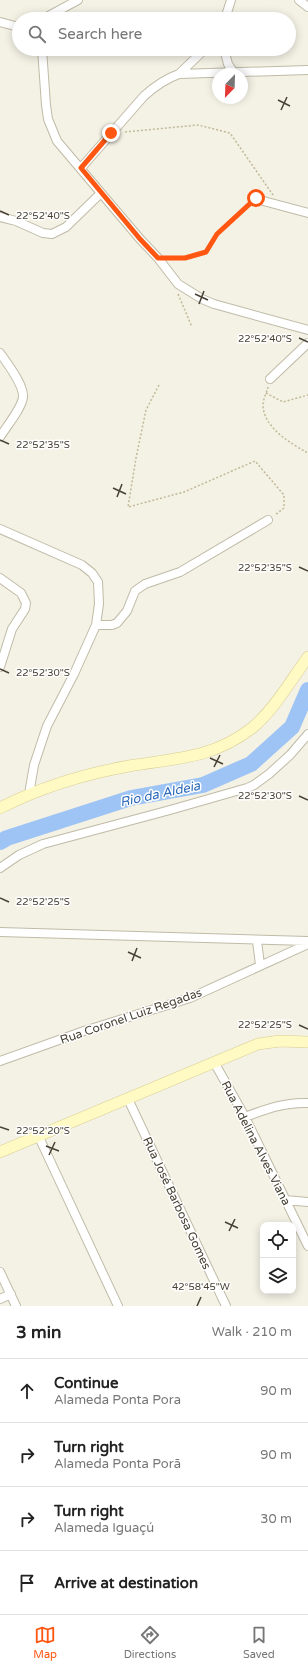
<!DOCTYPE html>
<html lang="en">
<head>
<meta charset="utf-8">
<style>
	:root { --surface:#fff; --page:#f6f6f6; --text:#222; --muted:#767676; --line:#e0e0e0; --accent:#ff5711 }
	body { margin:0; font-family:"Varela Round",sans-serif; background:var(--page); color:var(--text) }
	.controls { position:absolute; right:12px; bottom:12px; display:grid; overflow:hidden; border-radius:8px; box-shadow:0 2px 10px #0003 }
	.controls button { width:36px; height:36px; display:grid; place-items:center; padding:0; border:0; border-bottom:1px solid var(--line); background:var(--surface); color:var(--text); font:20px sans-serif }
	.compass { position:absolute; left:212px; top:68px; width:36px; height:36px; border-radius:50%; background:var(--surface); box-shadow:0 2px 10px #0003; rotate:203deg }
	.stop { position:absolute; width:12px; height:12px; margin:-9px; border:3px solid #ff5711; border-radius:50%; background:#fff }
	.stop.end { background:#ff5711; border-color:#fff; box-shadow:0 1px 4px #0008 }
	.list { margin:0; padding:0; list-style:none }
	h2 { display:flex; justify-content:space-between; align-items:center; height:52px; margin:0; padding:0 16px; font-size:17px }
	h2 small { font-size:13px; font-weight:400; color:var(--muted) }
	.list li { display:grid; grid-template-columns:26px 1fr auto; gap:12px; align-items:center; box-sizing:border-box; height:64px; padding:0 16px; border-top:1px solid var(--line) }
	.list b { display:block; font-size:15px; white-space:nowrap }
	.list p { margin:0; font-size:13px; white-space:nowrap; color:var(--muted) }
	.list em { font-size:13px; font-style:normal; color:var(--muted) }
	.icon { flex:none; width:22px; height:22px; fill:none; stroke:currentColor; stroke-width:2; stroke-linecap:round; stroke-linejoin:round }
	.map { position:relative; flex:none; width:308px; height:1306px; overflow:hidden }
	.search { position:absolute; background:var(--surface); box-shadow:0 2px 10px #0003; left:12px; right:12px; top:12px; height:44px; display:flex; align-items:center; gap:10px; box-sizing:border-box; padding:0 14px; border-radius:22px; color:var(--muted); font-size:15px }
	.sheet { height:308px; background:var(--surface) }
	nav { display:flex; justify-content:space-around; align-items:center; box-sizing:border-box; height:56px; border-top:1px solid var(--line); background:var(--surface); font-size:11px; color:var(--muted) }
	nav a { display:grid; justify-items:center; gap:2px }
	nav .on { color:var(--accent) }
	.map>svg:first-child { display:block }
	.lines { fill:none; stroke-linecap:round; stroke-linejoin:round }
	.river { stroke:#9dc4f4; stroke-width:16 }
	.street-casing { stroke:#c0bba7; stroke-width:10 }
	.secondary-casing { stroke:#d7ce92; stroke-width:12 }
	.path { stroke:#c2b998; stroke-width:1.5; stroke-dasharray:2 2; stroke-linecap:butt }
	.street { stroke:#fff; stroke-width:8 }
	.secondary { stroke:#fff9c4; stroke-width:11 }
	.route { stroke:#ff5711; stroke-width:5 }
	.ticks { fill:none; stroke:#474234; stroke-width:1.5 }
	.labels { text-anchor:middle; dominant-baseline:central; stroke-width:3; stroke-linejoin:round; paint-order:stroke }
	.street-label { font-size:12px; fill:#474234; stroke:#fff }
	.water-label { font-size:13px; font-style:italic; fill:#2766b9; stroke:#fff }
	.ticks-label { font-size:10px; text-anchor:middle; fill:#474234; stroke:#fff; stroke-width:3; stroke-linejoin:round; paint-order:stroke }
</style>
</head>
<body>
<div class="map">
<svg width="308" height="1306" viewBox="0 0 308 1306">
	<rect width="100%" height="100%" fill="#f4f1e5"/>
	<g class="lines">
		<path class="river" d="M0,842L7,838L131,798L203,785L251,764L292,727L308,690"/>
		<defs>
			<path id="street" d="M299,0L308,7
				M43,19L78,0
				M225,19L231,0
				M0,22L19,27
				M42,49L46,105L48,119L57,141L140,239L158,258L178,284L202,299L214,304L308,330
				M224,49L228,64L234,73
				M179,74L205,49
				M81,168L144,96C155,86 165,79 179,74L308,70
				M256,199L308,213
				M0,217L16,221L43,233L52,234L66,227L101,193
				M0,353C7,363 24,385 23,397C22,408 6,427 0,437
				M270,379L308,343
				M0,529L82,565L92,573L98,582L99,604L96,625L74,674L47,726L34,765L29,794
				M0,578L21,593L26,603L25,609L12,629L0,667
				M96,625H112L117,623L127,611L135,591L145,584L180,572L268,520
				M0,868L19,855L43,844L170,810L247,788L254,785L269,774L290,755L308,734
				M0,932L308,941
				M257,941L260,965
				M0,1061L84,1031L190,998L308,944
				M214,1062L245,1117L308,1246
				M128,1099L226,1306
				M245,1117C266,1109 285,1102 308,1103
				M38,1135L118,1306
				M285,1200L308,1202
				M0,1272L16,1306
				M0,1299L11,1294"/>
			<path id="secondary" d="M0,808C41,787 84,774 129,766C176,758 212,759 252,728C274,710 291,680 308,657
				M0,1152L258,1044L280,1041L308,1042"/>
		</defs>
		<use href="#street" class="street-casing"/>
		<use href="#secondary" class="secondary-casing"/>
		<path class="path" d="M125,132L198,125L230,133L273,195
			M168,258L185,259L206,252L217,234L250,204
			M178,294L192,327
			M159,385L146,410L136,458L128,507L184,492L255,461L284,495V508L275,515
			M268,387C267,392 263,399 263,405C263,427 291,444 308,453
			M266,393L283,402L308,395"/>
		<use href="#street" class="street"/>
		<use href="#secondary" class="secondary"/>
	</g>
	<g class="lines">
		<path class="route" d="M111,133L81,168L140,239L158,258H185L206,252L217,234L256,198"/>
	</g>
	<path class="ticks" d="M278,100L290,106M281,110L287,97M0,211L9,215M195,294L208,300M199,304L204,291M299,338L308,342M0,440L9,444M113,488L126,494M117,497L122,484M299,567L308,571M0,669L9,673M210,758L223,764M214,767L220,755M299,796L308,800M0,898L9,902M128,952L141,958M132,961L137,948M299,1025L308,1029M0,1127L9,1130M46,1146L59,1151M49,1155L55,1142M225,1222L238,1228M229,1231L235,1219M197,1306L201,1297"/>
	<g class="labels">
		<g class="street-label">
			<text transform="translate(131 1016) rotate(-19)">Rua Coronel Luiz Regadas</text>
			<text transform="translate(256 1143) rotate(63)">Rua Adelina Alves Viana</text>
			<text transform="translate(177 1203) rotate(65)">Rua José Barbosa Gomes</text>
		</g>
		<g class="water-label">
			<text transform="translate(160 794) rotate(-12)">Rio da Aldeia</text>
		</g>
	</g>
	<g class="ticks-label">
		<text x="43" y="219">22°52'40"S</text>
		<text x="265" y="342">22°52'40"S</text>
		<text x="43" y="448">22°52'35"S</text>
		<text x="265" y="571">22°52'35"S</text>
		<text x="43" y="676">22°52'30"S</text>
		<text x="265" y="799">22°52'30"S</text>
		<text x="43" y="905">22°52'25"S</text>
		<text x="265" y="1028">22°52'25"S</text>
		<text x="43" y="1134">22°52'20"S</text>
		<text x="201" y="1290">42°58'45"W</text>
	</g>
</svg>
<div class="controls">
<button><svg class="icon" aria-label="locate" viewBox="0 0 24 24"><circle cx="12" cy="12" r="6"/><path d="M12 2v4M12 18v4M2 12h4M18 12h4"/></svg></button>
<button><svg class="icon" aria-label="layers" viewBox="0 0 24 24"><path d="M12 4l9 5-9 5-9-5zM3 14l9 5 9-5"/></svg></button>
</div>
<svg class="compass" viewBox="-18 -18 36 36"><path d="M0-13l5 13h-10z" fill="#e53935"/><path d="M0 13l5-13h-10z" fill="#767676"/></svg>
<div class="stop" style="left:256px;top:198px"></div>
<div class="stop end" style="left:111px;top:133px"></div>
<div class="search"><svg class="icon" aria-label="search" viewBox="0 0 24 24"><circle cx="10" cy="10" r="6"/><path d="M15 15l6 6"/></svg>Search here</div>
</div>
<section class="sheet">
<h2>3 min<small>Walk · 210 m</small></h2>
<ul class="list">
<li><svg class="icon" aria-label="ahead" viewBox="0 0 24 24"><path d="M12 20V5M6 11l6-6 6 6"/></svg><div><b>Continue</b><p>Alameda Ponta Pora</p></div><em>90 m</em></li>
<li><svg class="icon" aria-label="right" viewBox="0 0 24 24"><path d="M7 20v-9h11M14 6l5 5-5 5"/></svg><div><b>Turn right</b><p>Alameda Ponta Porã</p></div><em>90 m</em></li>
<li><svg class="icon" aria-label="right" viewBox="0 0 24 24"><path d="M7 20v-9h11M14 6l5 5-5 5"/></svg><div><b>Turn right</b><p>Alameda Iguaçú</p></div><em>30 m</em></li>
<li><svg class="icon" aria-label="arrive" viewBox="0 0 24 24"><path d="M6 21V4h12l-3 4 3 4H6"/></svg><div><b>Arrive at destination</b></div></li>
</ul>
</section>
<nav>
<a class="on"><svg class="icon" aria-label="map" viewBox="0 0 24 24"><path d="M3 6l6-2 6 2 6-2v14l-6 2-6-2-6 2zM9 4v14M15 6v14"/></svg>Map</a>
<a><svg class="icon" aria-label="directions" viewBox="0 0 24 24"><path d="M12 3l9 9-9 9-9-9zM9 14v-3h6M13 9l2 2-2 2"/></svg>Directions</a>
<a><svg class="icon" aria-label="saved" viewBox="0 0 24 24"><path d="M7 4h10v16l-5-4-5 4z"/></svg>Saved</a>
</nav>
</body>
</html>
